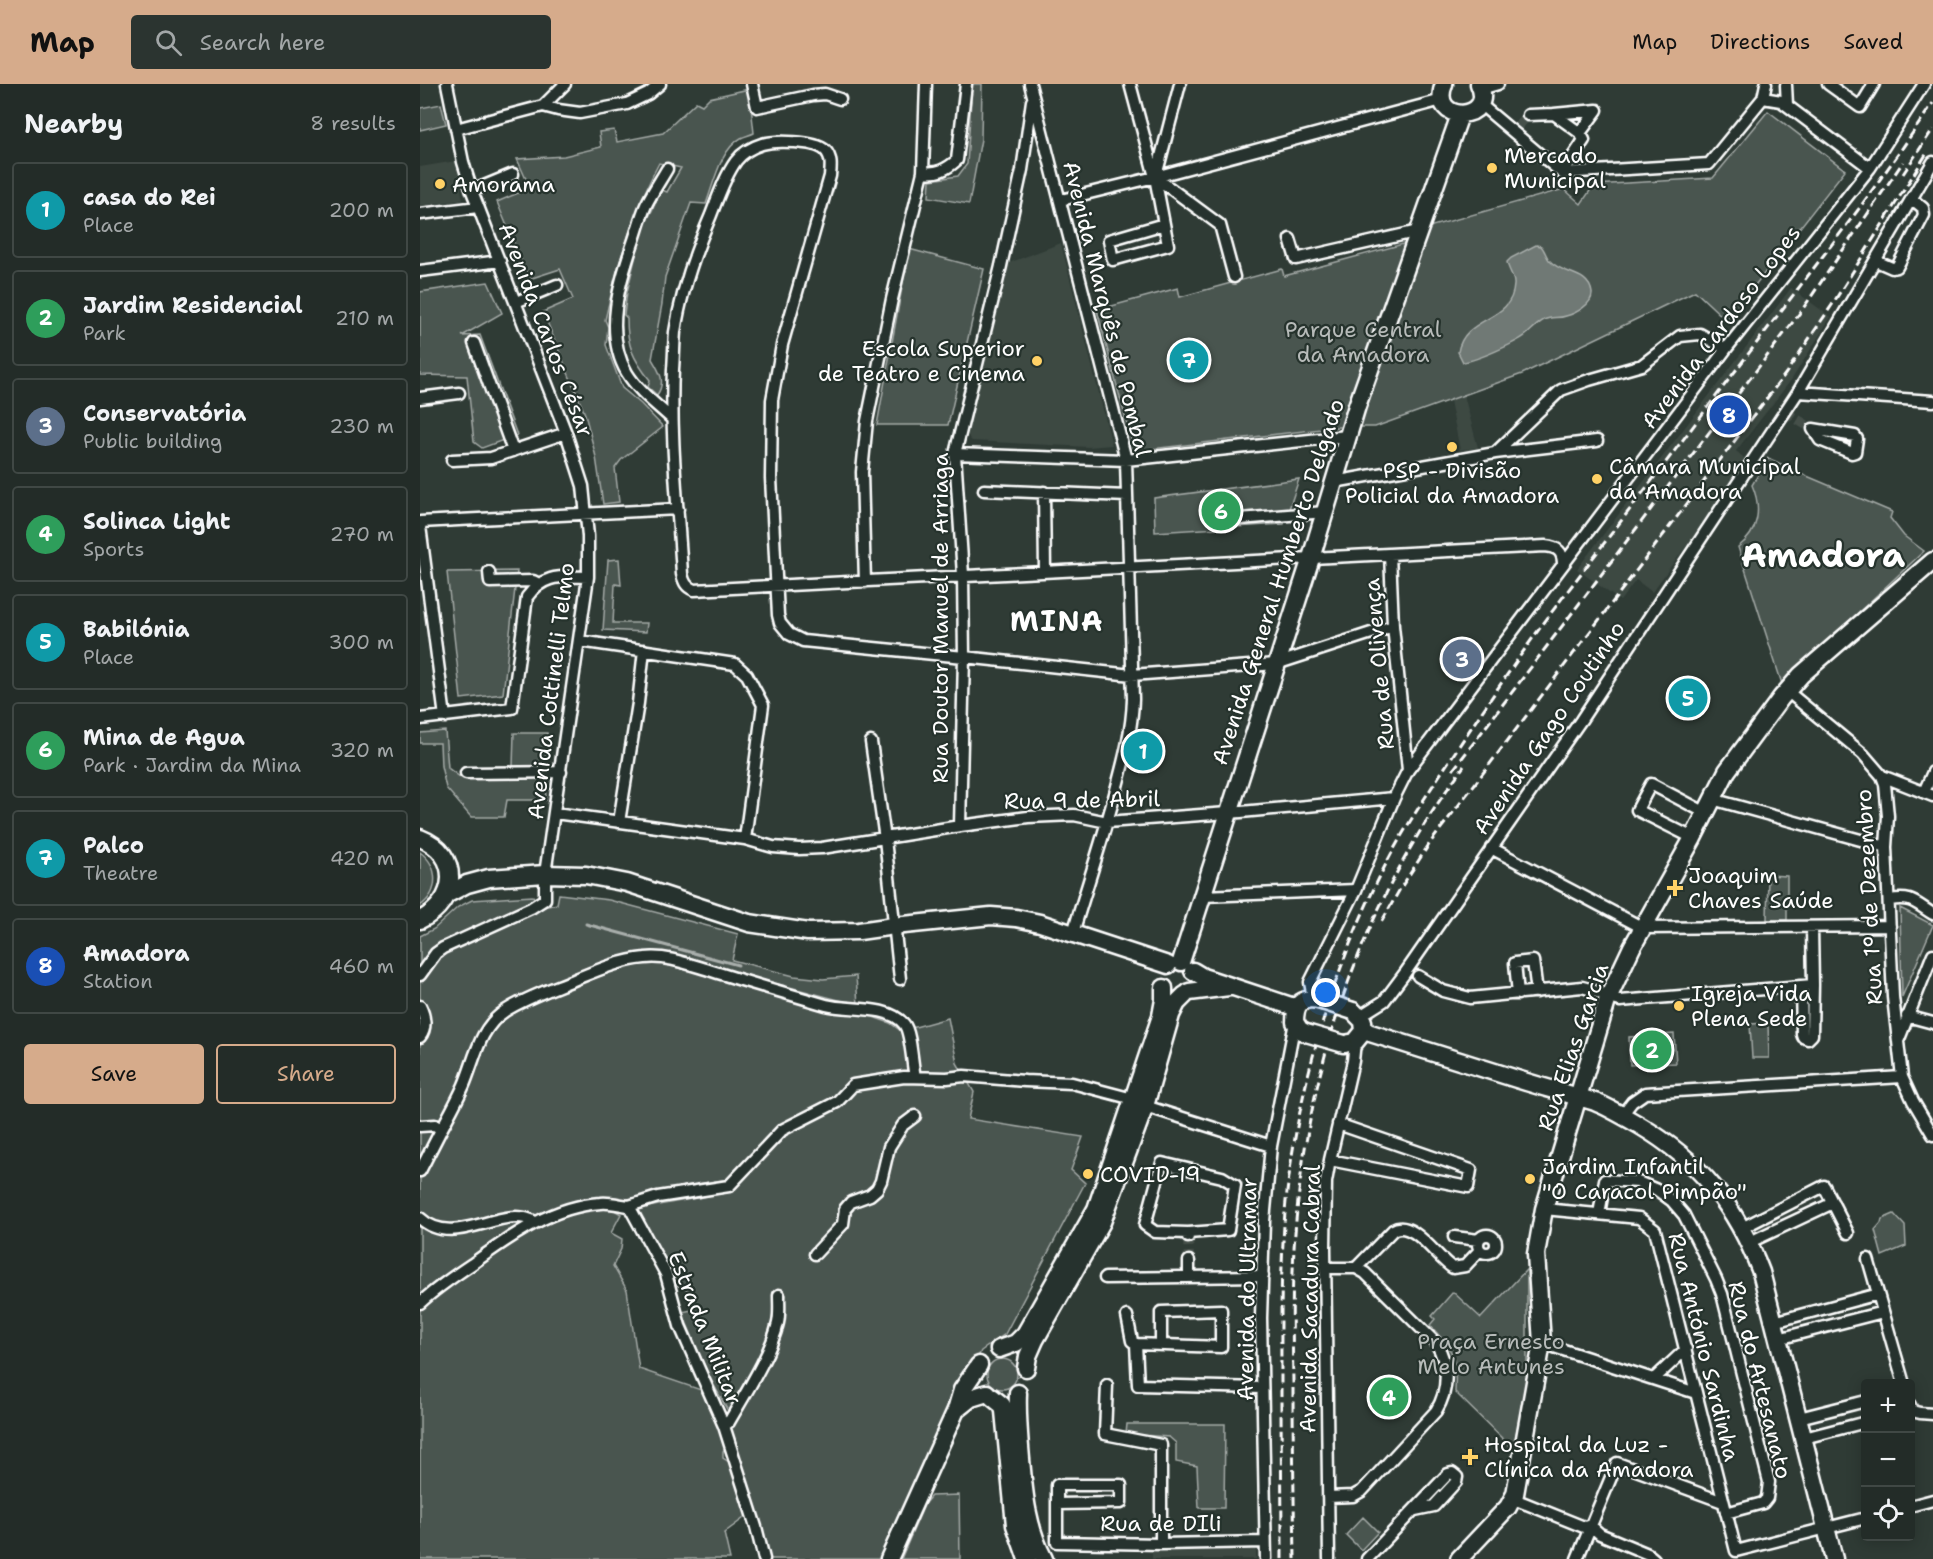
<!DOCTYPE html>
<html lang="en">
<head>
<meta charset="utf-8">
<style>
	:root { --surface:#232c28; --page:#2b3430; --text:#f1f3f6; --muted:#a3a7a8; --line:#404845; --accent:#d6ab8b }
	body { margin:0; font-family:"Shantell Sans",sans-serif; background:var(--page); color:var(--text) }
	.controls { position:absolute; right:18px; bottom:18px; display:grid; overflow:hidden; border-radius:6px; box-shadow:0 3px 15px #0003 }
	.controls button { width:54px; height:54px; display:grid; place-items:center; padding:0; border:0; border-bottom:2px solid var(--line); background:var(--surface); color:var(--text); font:30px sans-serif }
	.you { position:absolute; left:906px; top:909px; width:21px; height:21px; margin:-15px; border:4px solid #fff; border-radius:50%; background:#1a73e8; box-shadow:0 0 0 9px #1a73e833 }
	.badge { display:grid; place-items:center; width:39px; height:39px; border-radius:50%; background:var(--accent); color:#fff; font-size:20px; font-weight:700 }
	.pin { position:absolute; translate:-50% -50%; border:3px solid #fff; box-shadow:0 2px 6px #0006 }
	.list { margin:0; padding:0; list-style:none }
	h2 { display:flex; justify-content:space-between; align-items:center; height:78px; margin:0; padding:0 24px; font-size:26px }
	h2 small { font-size:20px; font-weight:400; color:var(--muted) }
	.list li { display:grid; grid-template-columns:39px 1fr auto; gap:18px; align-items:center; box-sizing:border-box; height:96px; margin:0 12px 12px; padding:0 12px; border:2px solid var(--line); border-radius:6px }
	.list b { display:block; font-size:22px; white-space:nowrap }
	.list p { margin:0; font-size:20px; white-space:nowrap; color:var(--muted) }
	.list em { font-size:20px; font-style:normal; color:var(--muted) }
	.actions { display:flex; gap:12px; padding:18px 24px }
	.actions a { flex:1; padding:14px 0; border:2px solid var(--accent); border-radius:6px; text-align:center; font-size:21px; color:var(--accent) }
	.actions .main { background:var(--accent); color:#111 }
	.icon { flex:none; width:33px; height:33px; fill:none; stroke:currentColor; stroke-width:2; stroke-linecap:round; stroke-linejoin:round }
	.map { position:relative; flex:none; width:1513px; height:1475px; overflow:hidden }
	header { display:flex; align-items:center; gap:36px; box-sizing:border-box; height:84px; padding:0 30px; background:var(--accent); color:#111 }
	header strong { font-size:28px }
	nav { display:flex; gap:33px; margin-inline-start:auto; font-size:21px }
	.search { width:420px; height:54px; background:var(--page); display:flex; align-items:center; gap:15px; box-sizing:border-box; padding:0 21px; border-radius:6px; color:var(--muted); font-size:22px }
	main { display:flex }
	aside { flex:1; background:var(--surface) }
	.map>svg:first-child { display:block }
	.built { fill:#3c4842 }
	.green { fill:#4a544f; stroke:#a4aaa7; stroke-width:1.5 }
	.water { fill:#707975; stroke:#a9afac; stroke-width:1.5 }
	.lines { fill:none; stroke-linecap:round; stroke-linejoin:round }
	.stream { stroke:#a9afac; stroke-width:3 }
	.street-tunnel { stroke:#444f49; stroke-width:10; stroke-dasharray:10 5; stroke-linecap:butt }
	.street-casing { stroke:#fff; stroke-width:15 }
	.secondary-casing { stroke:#fff; stroke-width:21 }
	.street { stroke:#26332d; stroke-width:10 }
	.secondary { stroke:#26332d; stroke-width:16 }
	.rail { stroke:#fff; stroke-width:3; stroke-dasharray:9 4.5; stroke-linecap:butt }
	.secondary-bridge-casing { stroke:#fff; stroke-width:21; stroke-linecap:butt }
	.secondary-bridge { stroke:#26332d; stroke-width:16 }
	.poi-dot { fill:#ffd166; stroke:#26332d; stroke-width:2 }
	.labels { text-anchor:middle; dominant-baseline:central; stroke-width:4.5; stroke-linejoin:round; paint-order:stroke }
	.poi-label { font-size:22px; fill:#fff; stroke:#26332d; text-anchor:start }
	.street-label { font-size:22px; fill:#fff; stroke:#26332d }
	.park-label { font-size:22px; fill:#b7bbb9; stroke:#26332d }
	.district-label { font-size:28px; font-weight:bold; letter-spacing:1.5px; fill:#fff; stroke:#26332d }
	.town-label { font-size:34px; font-weight:bold; fill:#fff; stroke:#26332d }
</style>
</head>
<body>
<header>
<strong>Map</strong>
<div class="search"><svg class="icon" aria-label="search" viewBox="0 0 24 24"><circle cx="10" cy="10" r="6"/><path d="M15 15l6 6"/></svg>Search here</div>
<nav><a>Map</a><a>Directions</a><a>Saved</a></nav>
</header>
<main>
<aside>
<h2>Nearby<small>8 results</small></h2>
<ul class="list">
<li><span class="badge" style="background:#0f9aa8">1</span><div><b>casa do Rei</b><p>Place</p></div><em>200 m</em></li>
<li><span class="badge" style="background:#2e9e5b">2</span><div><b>Jardim Residencial</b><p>Park</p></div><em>210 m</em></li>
<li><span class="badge" style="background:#5c6f8a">3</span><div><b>Conservatória</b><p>Public building</p></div><em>230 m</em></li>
<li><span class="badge" style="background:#2e9e5b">4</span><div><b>Solinca Light</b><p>Sports</p></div><em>270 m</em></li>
<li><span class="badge" style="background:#0f9aa8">5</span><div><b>Babilónia</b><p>Place</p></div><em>300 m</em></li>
<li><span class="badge" style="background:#2e9e5b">6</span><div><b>Mina de Agua</b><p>Park · Jardim da Mina</p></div><em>320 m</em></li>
<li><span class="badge" style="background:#0f9aa8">7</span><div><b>Palco</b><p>Theatre</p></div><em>420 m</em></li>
<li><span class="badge" style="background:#1a4fb4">8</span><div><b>Amadora</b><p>Station</p></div><em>460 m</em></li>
</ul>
<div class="actions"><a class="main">Save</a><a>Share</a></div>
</aside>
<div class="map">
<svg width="1513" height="1475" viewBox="0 0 1513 1475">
	<rect width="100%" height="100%" fill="#2f3b35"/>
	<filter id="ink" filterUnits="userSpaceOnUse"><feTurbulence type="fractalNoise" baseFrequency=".0167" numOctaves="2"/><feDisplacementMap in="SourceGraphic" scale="12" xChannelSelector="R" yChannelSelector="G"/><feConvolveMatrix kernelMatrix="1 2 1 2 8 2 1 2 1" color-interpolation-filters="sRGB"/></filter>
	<g filter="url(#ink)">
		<path class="built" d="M36,77L43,116L0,122V83Z
			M641,159L692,361L668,363L552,357L549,354L546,345L572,243L581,182Z
			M1371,204L1411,233L1372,295L1316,367L1329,378L1232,508L1216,496L1200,517L1157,485Z
			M1044,311L1058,364L1040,366L1030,317Z
			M836,1466V1475H732V1467Z"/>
		<path class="green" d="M552,0H562L561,55L549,120L509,113L510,96L538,92L547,80Z
			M329,5L334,49C330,51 325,52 321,54C300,66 294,99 286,120L271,119L245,193L242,220L232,275C240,288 246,298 237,311L228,303L230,296C213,275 207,262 207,234L204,231L207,208L216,171L223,145L242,106L247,108L261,84L239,79C213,128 197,182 185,236L188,243L186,261L202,304L221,320L243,343L201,376L195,384L199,418L183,420L176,373L165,330L123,228L153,215L140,185L109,195L77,118L110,104L97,75L144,72L181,63L179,48L194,46L197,58L243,49L276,18L282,21L289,14Z
			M21,20L26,40L0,46V24Z
			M1348,27L1425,86L1307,237L1275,207L1102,290L955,343H918L714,367L677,226L758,204L760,213L862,185L864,192L1002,155L1005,144L1144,105L1161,120L1174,101L1293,94Z
			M489,165L564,185L528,341H457Z
			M68,198L82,229L42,252L60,251L97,351L62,364L54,358L47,292L0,291V208Z
			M1348,374L1382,390L1472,428L1470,434L1484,452L1504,467L1362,600L1318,463C1339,448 1342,424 1332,401Z
			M879,395L864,440L735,448L734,414Z
			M199,475L201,501L195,500L193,539H227L226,548L183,546L188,476Z
			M97,487L83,610L41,615L27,488Z
			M25,647L28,684L40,693H125L126,716H87L84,733H51L26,704L21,682L20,659H0V649Z
			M94,649H127L126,683H93Z
			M0,768C19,782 20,808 0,822Z
			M1348,791L1367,792V836H1347Z
			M139,810L189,816L318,850L312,876L374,892L403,895L436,892L438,921L232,867L197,875L152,891L156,901L197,886L223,879H244L308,895L425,929L453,933L470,939L481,947L528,934L537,979L554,1008L548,1035L663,1053L651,1086L665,1099L585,1250L561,1267L459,1475H348L309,1344L361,1245L366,1211L353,1209L354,1247L309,1329L288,1290L262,1228L272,1226L269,1206L258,1202L217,1125L309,1108L349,1069L343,1063L309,1095L270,1101L210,1115L191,1124L201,1130L191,1149L202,1155L201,1165L193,1182L207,1206L219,1285L284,1307L307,1362L303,1367V1374L309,1378L328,1431L304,1449L310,1475H0V852L14,845L38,823L52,816L113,812L119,824L137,820Z
			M1480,824L1513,841L1482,913Z
			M1348,939L1349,974H1332L1330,940Z
			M1254,950L1256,979L1210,981L1209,953Z
			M1474,1130L1485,1142L1486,1162L1462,1172L1455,1146L1461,1139L1462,1135Z
			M1107,1185V1298L1093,1365L1035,1308C1037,1270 1034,1269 1010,1241L1015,1235L1012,1232L1033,1208L1061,1234Z
			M567 1290a15 15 0 1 1 30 0a15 15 0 1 1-30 0Z
			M707,1340H805L804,1424H779L777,1382L756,1378V1359L749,1353L706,1350Z
			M539,1411L540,1475H481L505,1419L511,1412Z
			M943,1433L958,1448L941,1466L926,1451Z"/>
		<path class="water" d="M1116,161L1121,162C1125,166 1126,173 1130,177C1142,191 1169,187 1172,209C1173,220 1155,230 1146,232C1138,235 1132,232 1124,236C1117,240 1112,246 1106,251C1096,259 1056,277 1043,278L1038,268C1044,231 1092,239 1094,201C1095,193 1088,186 1087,178L1091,174Z"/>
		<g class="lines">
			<path class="stream" d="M166,840L318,881"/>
			<path class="street-tunnel" d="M1098,42L1108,31
				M1365,328L1393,345
				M768,1153L769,1177"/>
			<defs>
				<path id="street" d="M332,0L337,23L393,11L405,10L420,15
					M610,0L706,376L713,615C712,647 704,676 696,706C683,754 667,802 653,849
					M710,0L735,93L744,140L689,156L693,176L748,161L744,140
					M1408,0L1440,23L1454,0
					M1366,1L1367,21
					M1061,5L1078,0
					M1343,14L1361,17L1450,84
					M1060,20L1142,89
					M123,22L138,26L160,29L207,20L228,10L240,0
					M1108,31L1134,30
					M36,45L123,22L145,0
					M247,85C240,97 232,109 226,121C221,132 218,144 214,156C200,196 183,249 207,289C218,307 237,321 252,335
					M503,88C517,90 526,86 537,76L546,0
					M1142,89L1289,80L1343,14L1346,0
					M1142,89L1164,56L1160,49L1177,26L1134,30L1160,49
					M736,92L760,0
					M735,93L800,141L814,193
					M52,107L93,90
					M641,116L735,93L1022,16
					M0,130L58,123
					M870,155L876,175L999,147
					M1456,177L1472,184L1477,183L1504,131L1503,124L1492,115
					M0,187L80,177
					M96,218L137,201
					M54,259L93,367
					M1378,308L1513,78
					M0,314L39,309
					M1393,345L1435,352L1437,355L1435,368L1432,369L1400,356Z
					M1075,369L1141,306L1169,296L1222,281L1260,252L1280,250L1306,265
					M535,370L706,376L927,352
					M32,376L71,374L146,349
					M914,398L1075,369L1177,357
					M564,406L707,412
					M624,408L625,487
					M808,436L905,428
					M0,438L258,425
					M0,442L25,633
					M970,470L973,542L988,686
					M69,488L70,498L113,497L119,500
					M445,498L442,388L447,337L472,215L503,88L506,0
					M973,542L856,580L712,591L544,573L383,557L369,550L360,539L358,531L351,394L352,316L362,261L410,92C411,83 412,73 405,66C395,57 355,56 342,60C332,63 323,68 316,77C305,92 298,113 291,131C275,168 261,208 255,248C254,260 254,273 253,285C250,353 258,422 262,490C264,498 266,503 274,506C558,490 842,477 1125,462C1137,463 1143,467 1143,480
					M160,557L315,580L327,591L343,621L325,755
					M1367,607L1443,670L1462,692L1465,700L1468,732L1466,763L1473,913L1482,993L1493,1017L1513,1051
					M0,635L92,624L107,513C124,489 142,493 168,493
					M451,658L465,755L480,895
					M46,689L141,688
					M1462,692L1513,712
					M1504,708L1513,688
					M1292,715L1466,763
					M135,729L325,755L353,763L379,765L402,764L540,742L608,733L654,731L687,738L821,728L974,714
					M199,738L218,619L224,566
					M540,742L544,573L543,491L535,370L581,182L602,86L612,17
					M1273,754L1217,726L1231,700L1286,729
					M1071,764L1223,844L1470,842
					M783,812L936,806
					M1470,816C1492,812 1495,819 1513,830
					M0,891L16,869L23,864L111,824L125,815V790L168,493V452L163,402L146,349L52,107L43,78L27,0
					M998,892L1023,907L1050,914L1162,903C1176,906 1187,914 1200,917L1393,901L1392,843
					M1381,902L1382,950L1383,953L1388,955L1392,951L1393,901
					M1098,910L1095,879L1113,877L1117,908
					M893,914L890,898L936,806L974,714L988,686L1306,265L1450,84L1504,0
					M0,922C5,932 7,944 0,953
					M940,932L964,917L985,889L1161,636L1378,308L1513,317
					M1487,932L1513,939
					M1479,955L1513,870
					M725,1022L851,1062
					M1202,1031L1212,1018L1225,1009L1482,993
					M0,1042L15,1041L21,1046C29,1031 37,1017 44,1001C55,975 59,944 85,927C107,913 132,905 156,895C178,886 201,876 225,874C247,871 271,881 292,887C330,899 368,910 406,921C428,927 467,920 484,940C491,948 492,980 495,993
					M910,1076L1048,1103L1051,1086L918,1040
					M0,1087L21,1046
					M209,1122L238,1113L309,1102L362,1046L417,1018L433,1001L484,993L527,994L544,992L605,997L652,999L713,1015
					M1124,1125L1219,1134L1235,1146L1316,1467
					M1179,1130L1185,1096L1218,1098L1237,1106L1252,1117L1264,1131L1296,1195L1302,1210L1349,1398L1347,1414L1343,1419L1306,1429
					M0,1134C35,1167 83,1118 115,1138
					M1322,1144L1404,1102L1428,1149
					M768,1149L735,1148L725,1141L742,1079L802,1093L815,1101L808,1146L768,1149V1153
					M1058 1160a9 9 0 1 1 18 0a9 9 0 1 1-18 0Z
					M1034,1153L1059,1156
					M1330,1158L1413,1119
					M395,1170L423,1140L425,1125L431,1118L450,1111L457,1105L461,1097L469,1063L483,1041L495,1032
					M1448,1175L1484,1300
					M769,1177V1193
					M906,1184H936L945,1189L1016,1259C1029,1280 1029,1306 1016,1327L942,1407L933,1412L908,1413
					M936,1184L973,1146C993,1134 1017,1175 1033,1184L1045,1182L1060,1166
					M685,1194L843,1192
					M0,1219C16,1204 34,1192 52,1180C91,1152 132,1122 181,1119C190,1118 200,1121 209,1122L246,1190L260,1242L304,1342L336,1443L344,1475
					M707,1232L712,1257L716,1260
					M1354,1238L1458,1210
					M1358,1255L1463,1228
					M1122,1259L1276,1309
					M741,1260V1228L801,1226V1263L716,1260L718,1301L842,1304
					M1234,1295L1266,1265
					M687,1301L685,1350L741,1361V1460
					M1490,1321L1492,1327L1500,1329L1513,1330
					M1379,1334L1446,1317
					M304,1342L309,1338C325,1310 351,1270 358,1239C360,1230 359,1220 359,1211
					M1384,1354L1446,1338
					M1094,1415L1164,1443L1171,1442L1180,1450L1228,1470L1234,1475
					M637,1420L701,1419V1401H637V1458L741,1460L845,1458
					M1490,1422L1513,1416
					M1316,1467L1446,1434
					M846,1475L841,1234L844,1137L851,1062L875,938
					M909,1475L905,1164L906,1098L910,1076L933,977L935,958
					M947,1475L1028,1390L1032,1389L1037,1393L1036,1398L1014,1422L995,1426
					M1157,1475L1197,1379L1303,1418"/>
				<path id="secondary" d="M1024,0C1008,41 1077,38 1059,0
					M0,754C42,770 38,818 0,836
					M28,810L47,800L69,794L125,790L166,791L207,799L329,839L388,848L439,847L474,842L571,832L596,834L620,839L748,881
					M761,878L891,474L937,322L1040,31
					M773,887L783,893L877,924
					M769,908L809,903
					M944,947C996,963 1048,980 1100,996C1125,1004 1150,1010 1175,1018C1190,1024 1205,1033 1219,1041C1280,1077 1316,1122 1341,1188L1414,1475
					M886,949L880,946L875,938C875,918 883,912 902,917
					M924,960L935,958L944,947L943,937L933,927
					M579,1265L596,1259L605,1250L676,1125L741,932L744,916V904
					M606,1284L608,1272L615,1256L682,1138L725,1022L751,931L757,919L765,911
					M598,1309C597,1331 599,1353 601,1375C604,1410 607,1443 624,1475
					M572,1313L582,1321L584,1327L595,1441L607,1475
					M536,1326L551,1314L567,1309
					M469,1475L536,1326L542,1306L559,1281
					M1039,1475L1088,1423L1095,1410L1122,1259L1116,1170L1124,1125L1188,914L1212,863L1273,754L1307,687L1361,614L1381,591L1513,477"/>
			</defs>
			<use href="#street" class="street-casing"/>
			<use href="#secondary" class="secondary-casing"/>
			<use href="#street" class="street"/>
			<use href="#secondary" class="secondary"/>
			<path class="rail" d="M1483,90L1513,45
				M1033,686L1382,226L1483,78
				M962,837L980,805L1010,759L1366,289L1412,221L1507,69
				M862,1475C862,1419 861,1363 861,1306C861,1243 860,1180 866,1117C878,1006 910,895 959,794C980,750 1008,709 1035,668C1073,611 1111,554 1153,500L1438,126L1481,66L1513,19
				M875,1475C874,1416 873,1357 873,1298C872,1238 871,1177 878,1117C894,962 950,808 1044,682"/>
			<defs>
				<path id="secondary-bridge" d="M902,917L933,927
					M886,949L924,960"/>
			</defs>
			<use href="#secondary-bridge" class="secondary-bridge-casing"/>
			<use href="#secondary-bridge" class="secondary-bridge"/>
		</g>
	</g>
	<g class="poi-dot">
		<circle cx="1072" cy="84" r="6"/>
		<circle cx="20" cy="100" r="6"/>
		<circle cx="617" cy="277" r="6"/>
		<circle cx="1032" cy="363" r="6"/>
		<circle cx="1177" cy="395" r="6"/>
		<path d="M1252 795h6v6h6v6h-6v6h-6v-6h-6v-6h6z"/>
		<circle cx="1259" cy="922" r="6"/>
		<circle cx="668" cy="1090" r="6"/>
		<circle cx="1110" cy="1095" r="6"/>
		<path d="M1047 1364h6v6h6v6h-6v6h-6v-6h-6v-6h6z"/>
	</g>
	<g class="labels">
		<g class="poi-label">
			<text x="1084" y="71">Mercado<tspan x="1084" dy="25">Municipal</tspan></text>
			<text x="32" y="100">Amorama</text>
			<text x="605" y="264" text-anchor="end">Escola Superior<tspan x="605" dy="25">de Teatro e Cinema</tspan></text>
			<text x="1189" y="382">Câmara Municipal<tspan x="1189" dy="25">da Amadora</tspan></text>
			<text x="1032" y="386" text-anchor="middle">PSP - Divisão<tspan x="1032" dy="25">Policial da Amadora</tspan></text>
			<text x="1268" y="791">Joaquim<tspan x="1268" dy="25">Chaves Saúde</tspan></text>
			<text x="1271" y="909">Igreja Vida<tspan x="1271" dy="25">Plena Sede</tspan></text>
			<text x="1122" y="1082">Jardim Infantil<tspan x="1122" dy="25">"O Caracol Pimpão"</tspan></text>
			<text x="680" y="1090">COVID-19</text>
			<text x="1064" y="1360">Hospital da Luz -<tspan x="1064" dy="25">Clínica da Amadora</tspan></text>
		</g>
		<g class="street-label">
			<text transform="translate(687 225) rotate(76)">Avenida Marquês de Pombal</text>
			<text transform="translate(1301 243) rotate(-53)">Avenida Cardoso Lopes</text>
			<text transform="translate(126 246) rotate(69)">Avenida Carlos César</text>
			<text transform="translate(858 498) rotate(-72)">Avenida General Humberto Delgado</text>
			<text transform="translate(520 534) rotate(-90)">Rua Doutor Manuel de Arriaga</text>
			<text transform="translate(959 580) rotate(-95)">Rua de Olivença</text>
			<text transform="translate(131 607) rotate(-83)">Avenida Cottinelli Telmo</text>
			<text transform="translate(1129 644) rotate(-56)">Avenida Gago Coutinho</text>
			<text transform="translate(662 716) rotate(-1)">Rua 9 de Abril</text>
			<text transform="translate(1449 813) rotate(-93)">Rua 1º de Dezembro</text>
			<text transform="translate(1153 963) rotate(-71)">Rua Elias Garcia</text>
			<text transform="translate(827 1205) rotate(-89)">Avenida do Ultramar</text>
			<text transform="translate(890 1215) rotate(-89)">Avenida Sacadura Cabral</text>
			<text transform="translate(285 1244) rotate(68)">Estrada Militar</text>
			<text transform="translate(1284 1263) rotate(76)">Rua António Sardinha</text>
			<text transform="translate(1340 1296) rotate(76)">Rua do Artesanato</text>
			<text x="741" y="1439">Rua de DIli</text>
		</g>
		<g class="park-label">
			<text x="943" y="245">Parque Central<tspan x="943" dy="25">da Amadora</tspan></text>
			<text x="1071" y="1257">Praça Ernesto<tspan x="1071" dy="25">Melo Antunes</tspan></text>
		</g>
		<g class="district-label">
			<text x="637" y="537">MINA</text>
		</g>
		<g class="town-label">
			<text x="1403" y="471">Amadora</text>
		</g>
	</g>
</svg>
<div class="controls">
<button>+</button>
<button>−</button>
<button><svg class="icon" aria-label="locate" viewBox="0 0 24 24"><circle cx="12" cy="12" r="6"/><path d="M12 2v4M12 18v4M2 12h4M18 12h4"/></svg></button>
</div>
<div class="you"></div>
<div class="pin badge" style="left:723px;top:667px;background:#0f9aa8">1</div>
<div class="pin badge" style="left:1232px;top:966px;background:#2e9e5b">2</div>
<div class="pin badge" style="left:1042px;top:575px;background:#5c6f8a">3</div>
<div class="pin badge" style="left:969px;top:1313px;background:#2e9e5b">4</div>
<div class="pin badge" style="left:1268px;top:614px;background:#0f9aa8">5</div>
<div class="pin badge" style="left:801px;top:427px;background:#2e9e5b">6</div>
<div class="pin badge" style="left:769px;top:276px;background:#0f9aa8">7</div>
<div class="pin badge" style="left:1309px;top:331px;background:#1a4fb4">8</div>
</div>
</main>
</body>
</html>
